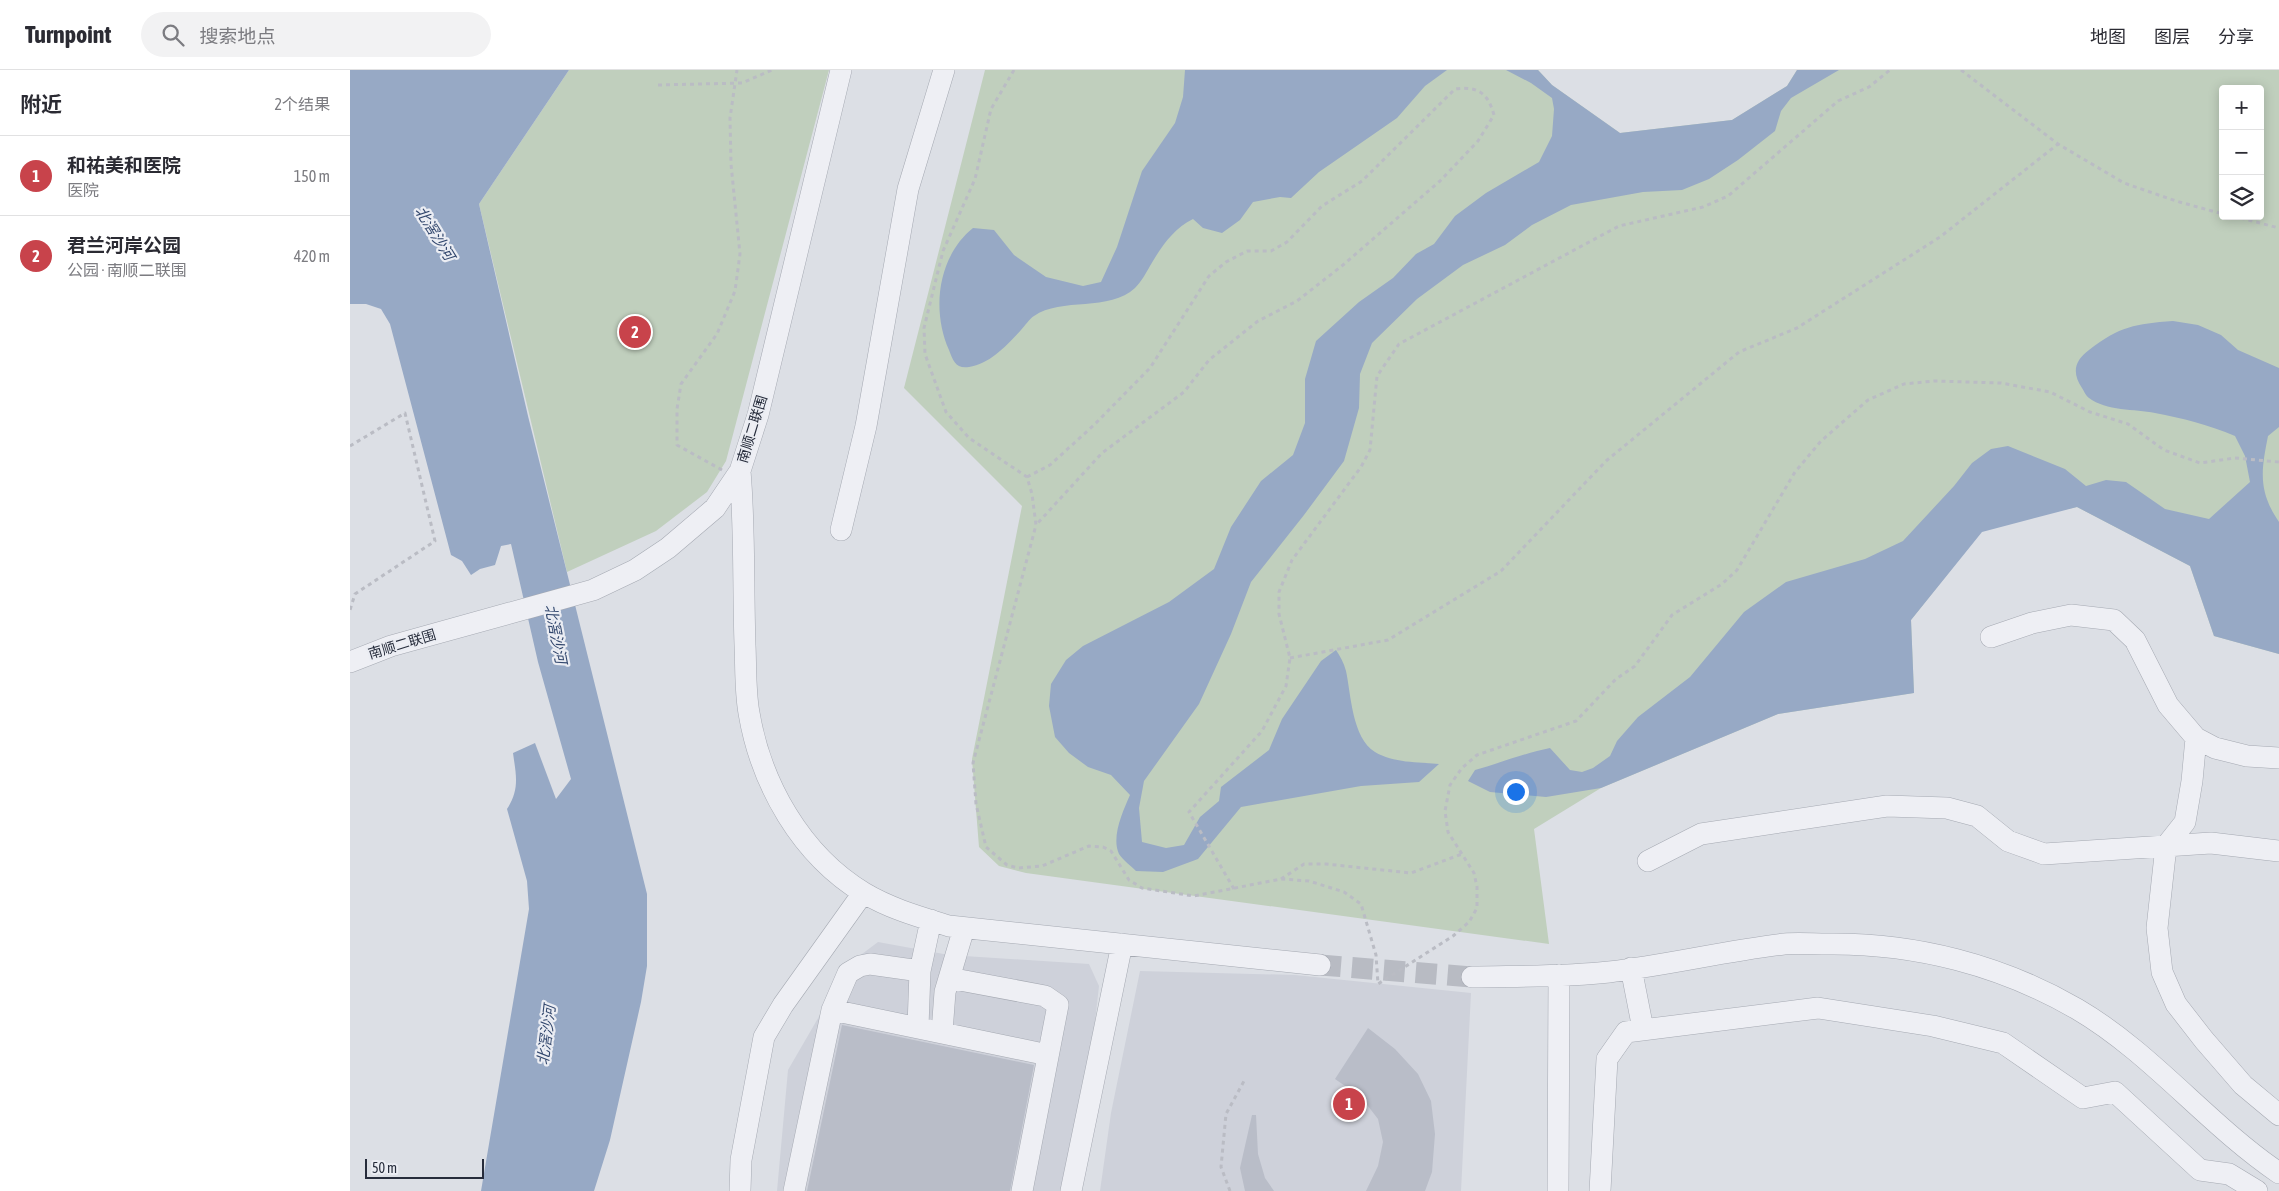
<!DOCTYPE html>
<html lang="zh">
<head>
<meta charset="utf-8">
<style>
	:root { --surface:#fff; --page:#f2f2f3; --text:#2b2b33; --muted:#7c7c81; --line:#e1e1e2; --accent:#c8434b }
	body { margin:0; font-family:"Asap Condensed","Noto Sans SC",sans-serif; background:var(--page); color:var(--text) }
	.controls { position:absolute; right:15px; top:15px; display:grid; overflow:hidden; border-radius:5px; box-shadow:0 2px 12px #0003 }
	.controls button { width:45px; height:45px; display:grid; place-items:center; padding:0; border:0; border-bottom:1px solid var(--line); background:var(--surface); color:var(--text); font:25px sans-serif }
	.scale { position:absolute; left:15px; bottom:12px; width:119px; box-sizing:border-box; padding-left:5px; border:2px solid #262c3b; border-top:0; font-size:14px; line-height:18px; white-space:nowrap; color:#262c3b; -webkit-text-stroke:4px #ebedf3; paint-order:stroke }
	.you { position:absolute; left:1165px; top:721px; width:18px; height:18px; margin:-12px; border:4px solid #fff; border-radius:50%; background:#1a73e8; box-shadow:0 0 0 8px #1a73e833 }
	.badge { display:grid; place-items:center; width:32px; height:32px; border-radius:50%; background:var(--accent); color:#fff; font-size:16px; font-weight:700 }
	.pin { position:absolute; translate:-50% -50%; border:2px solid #fff; box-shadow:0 1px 5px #0006 }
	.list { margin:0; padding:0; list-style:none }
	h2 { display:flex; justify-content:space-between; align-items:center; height:65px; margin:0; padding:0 20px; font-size:21px }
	h2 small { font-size:16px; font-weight:400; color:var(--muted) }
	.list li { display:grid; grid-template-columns:32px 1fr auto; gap:15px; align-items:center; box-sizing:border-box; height:80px; padding:0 20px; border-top:1px solid var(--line) }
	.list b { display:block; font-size:19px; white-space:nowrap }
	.list p { margin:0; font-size:16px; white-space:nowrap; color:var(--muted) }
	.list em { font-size:16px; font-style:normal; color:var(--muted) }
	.icon { flex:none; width:28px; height:28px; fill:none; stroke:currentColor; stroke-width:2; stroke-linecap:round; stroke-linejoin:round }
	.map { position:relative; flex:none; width:1929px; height:1121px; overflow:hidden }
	header { display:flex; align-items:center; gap:30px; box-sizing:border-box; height:70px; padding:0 25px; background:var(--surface); border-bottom:1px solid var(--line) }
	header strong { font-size:24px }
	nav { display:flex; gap:28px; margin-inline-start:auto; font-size:18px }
	.search { width:350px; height:45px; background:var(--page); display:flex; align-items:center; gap:12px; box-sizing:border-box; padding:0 18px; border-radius:28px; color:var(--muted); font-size:19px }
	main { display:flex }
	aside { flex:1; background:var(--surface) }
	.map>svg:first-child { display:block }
	.built { fill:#ced1da }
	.green { fill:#c0cfbd; fill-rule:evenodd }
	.water { fill:#97a9c5 }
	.building { fill:#b9bdc8 }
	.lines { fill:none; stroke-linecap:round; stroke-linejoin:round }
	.minor-tunnel { stroke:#b8bbc3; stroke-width:21; stroke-dasharray:21 11; stroke-linecap:butt }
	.minor-casing { stroke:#a5a9b2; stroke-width:22 }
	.path { stroke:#babcc4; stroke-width:3; stroke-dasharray:4 4; stroke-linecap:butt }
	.minor { stroke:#eeeff4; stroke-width:21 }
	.labels { text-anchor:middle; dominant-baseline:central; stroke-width:4.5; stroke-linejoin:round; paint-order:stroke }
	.street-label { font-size:14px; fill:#262c3b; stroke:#ebedf3 }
	.water-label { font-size:15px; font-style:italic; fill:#32476d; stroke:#ebedf3 }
</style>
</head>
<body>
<header>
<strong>Turnpoint</strong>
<div class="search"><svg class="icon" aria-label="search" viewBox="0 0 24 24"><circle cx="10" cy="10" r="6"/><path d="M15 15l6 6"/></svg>搜索地点</div>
<nav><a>地图</a><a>图层</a><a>分享</a></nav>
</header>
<main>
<aside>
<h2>附近<small>2个结果</small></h2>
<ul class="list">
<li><span class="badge">1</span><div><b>和祐美和医院</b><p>医院</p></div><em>150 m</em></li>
<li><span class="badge">2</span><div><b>君兰河岸公园</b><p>公园 · 南顺二联围</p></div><em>420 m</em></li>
</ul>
</aside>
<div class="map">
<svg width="1929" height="1121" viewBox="0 0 1929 1121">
	<rect width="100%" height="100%" fill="#dcdfe5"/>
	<path class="built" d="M528,872L599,885L739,894L749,916L726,1121H427L438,1000L500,893Z
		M790,901L945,905L1121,923L1111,1121H750L761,1043Z"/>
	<path class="green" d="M219,0H479L376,391L357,422L306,461L217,502L129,134Z
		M635,0H1188L1202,15L1270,63L1382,50L1437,16L1447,0H1929V584L1864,566L1840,496L1727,437L1635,457L1561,550L1564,623L1428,644L1251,718L1184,759L1199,874L676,803L649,796L629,777L622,689L672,436L554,318ZM1873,19H1910V146H1873Z"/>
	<path class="water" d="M0,0H219L129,134L178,346L297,824V896L291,932L260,1070L244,1121H131L179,839L177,811L157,739C170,719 166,705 163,683L185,673L206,729L221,709L188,592L161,474L151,476L145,495L130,499L121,505L112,491L101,485L40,254L31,239L16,234H0Z
		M835,0H1097L1075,16L1047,48L969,102L941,128L930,127L903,132L890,150L872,163L853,158L843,149C823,159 811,177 800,196C796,203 791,212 785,218C760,242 711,227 684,246C679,249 675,256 671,260C657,275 640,294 619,297C606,299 603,291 599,280C581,240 588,186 623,158L644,160L664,185L696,207L733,216L751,212L767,177L792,101L825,53L833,27Z
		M1156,0H1188L1202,15L1270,63L1382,50L1437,16L1447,0H1489L1441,28L1431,41L1425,61L1388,90L1359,109L1332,120L1293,122L1221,135L1182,155L1155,175L1113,195L1067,229L1022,273L1010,304L1009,338L994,391L954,445L901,512L881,564L849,634L794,711L789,738L792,772L816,778L834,775L850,747L869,731L871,717L919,680L932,649L971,591L986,580C990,586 994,593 996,601C1001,624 1002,668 1025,682C1043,693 1068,692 1089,694L1069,712L1011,716L891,737L848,789L813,802L786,801C781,796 773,790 769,784C761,767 773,741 780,725L761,705L738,697L719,683L705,667L699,636L701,614L716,590L733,576L819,532L864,499L881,457L911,411L943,385L955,353V309L966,271L1009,232L1043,208L1066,184L1084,174L1105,146L1136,123L1189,92L1202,66L1204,39L1202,28L1181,13Z
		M1823,251L1848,255L1871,265L1888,280L1929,298V357L1918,366C1911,401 1908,421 1929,452V584L1864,566L1840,496L1727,437L1632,462L1561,550L1564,623L1428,644L1251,718L1196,727L1140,722L1118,711L1125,700C1150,693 1175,683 1200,678L1220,700L1232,702L1243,698L1260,686L1267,671L1288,647L1340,607L1394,542L1436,512L1515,489L1553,471L1604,416L1622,393L1641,379L1658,376L1715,399L1736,416L1756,410L1776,412L1815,439L1859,449L1900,412L1895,386L1885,366C1859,355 1832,348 1805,343C1785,339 1756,341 1739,328C1736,326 1734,321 1732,318C1722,303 1724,291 1739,280C1770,256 1785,254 1823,251Z"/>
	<path class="building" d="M492,955L684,995L660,1121H457Z
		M1018,958L1045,979L1068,1004L1081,1031L1085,1064L1082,1102L1075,1121H1016L1028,1096L1033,1072L1028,1049L1011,1027L985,1009Z
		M902,1045H906L908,1084L915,1108L924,1121H895L890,1098Z"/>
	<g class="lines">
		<path class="minor-tunnel" d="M970,895L1122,907"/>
		<defs>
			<path id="minor" d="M390,401C395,458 393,517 395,575C396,597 395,621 399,643C411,714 451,785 514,823C541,839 570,847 599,856L970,895
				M491,460L516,356L558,119L594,0
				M1641,567L1682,553L1721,545L1764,550L1785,570L1818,635L1846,668L1865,678L1897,686L1929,688
				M0,592L41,576L243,520L285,500L318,478L365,438L390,401L408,345L491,0
				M1846,668L1842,711L1835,752L1816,776L1807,858L1812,902L1826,934L1854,970L1893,1015L1929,1045
				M1298,791L1351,764L1537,736L1597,738L1627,746L1658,771L1694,784L1861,773L1929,781
				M1281,898L1293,959
				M1122,907C1168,906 1214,907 1259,902C1318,895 1375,881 1434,874C1448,873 1463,874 1478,874C1565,873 1651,895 1727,939C1802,983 1857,1054 1929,1103
				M599,908L695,926L708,935L672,1121
				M482,940L698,985
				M568,957L570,901L581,850
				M592,962L595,922L614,858
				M390,1121L391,1090L414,967L433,935L513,823
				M444,1121L482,940L498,903L510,896L520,894L570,901
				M721,1121L772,874
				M1208,1121L1209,905
				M1250,1121L1257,989L1276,962L1468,938L1583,956L1653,973L1733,1028L1765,1022L1850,1100L1879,1104L1907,1121"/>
		</defs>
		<use href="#minor" class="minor-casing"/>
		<path class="path" d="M664,0L641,39L625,109L593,181L574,258L575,284L596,342L619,368L677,407L682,424L686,455L623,693L626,734L636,777L657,795L668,798L692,796L739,776L753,777L761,781L779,810L792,818L844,826L931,809L959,811L994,822L1011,834L1026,885L1028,914L1103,866L1119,852L1127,838V817L1124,803L1098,762L1095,741L1100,715L1112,698L1127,685L1226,651L1266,609L1285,596L1322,545L1372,514L1387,500L1445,402L1471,371L1518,330L1554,314L1584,311L1651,313L1700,322L1740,342L1778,354L1814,380L1850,393L1885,388L1929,392
			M1611,0L1708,74L1774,113L1826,131L1873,144
			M308,15L392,13L422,0
			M1883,146L1929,158
			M0,376L55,343L85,471L5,524L0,540
			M372,400L327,375V339L331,314L367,264L385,221L390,184L381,94L380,48L387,0
			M677,407L700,395L744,355L800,298L859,206L876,192L897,181H921L937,172L972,136L1012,111L1105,19C1128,16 1138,23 1144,45L1128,71L1090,111L993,195L947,231L908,251L859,290L834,322L752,383L686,455
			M940,588L1038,570L1151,501L1256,391L1389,282L1447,258L1590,167L1708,74
			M931,809L954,794H976L1061,803L1112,784
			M884,819L839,742L912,661L936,616L940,588L929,544V522L942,490L1011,397L1020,380L1027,306L1049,274L1269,156L1353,137L1378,126L1488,31L1519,17L1540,0
			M880,1121L871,1097L876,1044L894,1011"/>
		<use href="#minor" class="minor"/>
	</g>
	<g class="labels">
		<g class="street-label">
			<text transform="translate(402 359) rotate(-73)">南顺二联围</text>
			<text transform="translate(52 574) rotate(-17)">南顺二联围</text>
		</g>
		<g class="water-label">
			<text transform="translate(85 163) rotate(58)">北滘沙河</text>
			<text transform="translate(206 564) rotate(79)">北滘沙河</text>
			<text transform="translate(196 965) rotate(-83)">北滘沙河</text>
		</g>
	</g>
</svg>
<div class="controls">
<button>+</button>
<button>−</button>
<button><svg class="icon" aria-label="layers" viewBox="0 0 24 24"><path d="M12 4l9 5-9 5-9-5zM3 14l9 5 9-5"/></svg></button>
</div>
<div class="scale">50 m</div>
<div class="you"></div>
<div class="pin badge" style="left:999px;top:1034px">1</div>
<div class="pin badge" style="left:285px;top:262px">2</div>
</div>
</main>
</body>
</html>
